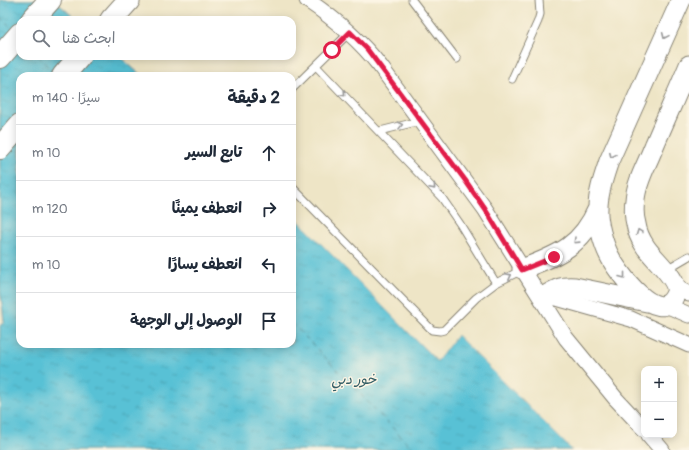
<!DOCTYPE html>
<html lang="ar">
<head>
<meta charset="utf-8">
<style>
	:root { --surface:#fff; --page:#f2f2f3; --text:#1f2937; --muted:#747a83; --line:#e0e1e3 }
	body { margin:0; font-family:Pangolin,"Playpen Sans Arabic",sans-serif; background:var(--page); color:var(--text); direction:rtl }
	.controls { position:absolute; right:12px; bottom:12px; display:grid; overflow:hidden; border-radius:8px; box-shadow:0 2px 10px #0003 }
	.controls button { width:36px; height:36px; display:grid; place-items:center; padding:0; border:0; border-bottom:1px solid var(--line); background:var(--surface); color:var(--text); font:20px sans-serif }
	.stop { position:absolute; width:12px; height:12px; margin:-9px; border:3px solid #e11d48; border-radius:50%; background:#fff }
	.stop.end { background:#e11d48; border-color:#fff; box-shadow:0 1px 4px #0008 }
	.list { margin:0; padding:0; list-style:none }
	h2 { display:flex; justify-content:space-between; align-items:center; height:52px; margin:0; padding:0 16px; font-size:17px }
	h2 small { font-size:13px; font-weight:400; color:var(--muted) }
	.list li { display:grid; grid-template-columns:26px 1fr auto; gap:12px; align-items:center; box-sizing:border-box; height:56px; padding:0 16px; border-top:1px solid var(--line) }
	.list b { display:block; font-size:15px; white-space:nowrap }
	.list em { font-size:13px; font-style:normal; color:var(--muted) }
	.icon { flex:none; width:22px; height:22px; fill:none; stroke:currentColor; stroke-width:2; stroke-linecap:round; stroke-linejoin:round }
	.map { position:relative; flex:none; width:689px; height:450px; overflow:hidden; direction:ltr }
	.search { position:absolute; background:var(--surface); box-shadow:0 2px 10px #0003; left:16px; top:16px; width:280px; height:44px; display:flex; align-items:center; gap:10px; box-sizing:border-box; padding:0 14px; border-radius:12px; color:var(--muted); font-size:15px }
	.panel { position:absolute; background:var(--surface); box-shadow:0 2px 10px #0003; left:16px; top:72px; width:280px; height:276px; border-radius:12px; direction:rtl }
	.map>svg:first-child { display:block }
	.water { fill:url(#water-ripples); stroke:#3a6e78 }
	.pier { fill:#eee5c6 }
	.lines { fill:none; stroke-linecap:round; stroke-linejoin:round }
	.ferry { stroke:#345e66; stroke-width:1; stroke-dasharray:5 4; stroke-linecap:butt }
	.service-casing { stroke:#858071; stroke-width:9 }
	.minor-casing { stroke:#858071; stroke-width:17 }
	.tertiary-casing { stroke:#858071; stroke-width:21 }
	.trunk-casing { stroke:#858071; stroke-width:24 }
	.service { stroke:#fff; stroke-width:7 }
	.minor { stroke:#fff; stroke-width:15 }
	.tertiary { stroke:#fff; stroke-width:19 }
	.trunk { stroke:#fff; stroke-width:22 }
	.oneway { stroke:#999 }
	.route { stroke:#e11d48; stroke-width:5 }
	.labels { text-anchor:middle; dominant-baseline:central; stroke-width:3; stroke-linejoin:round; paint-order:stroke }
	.water-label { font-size:14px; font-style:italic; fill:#345e66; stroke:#fcf5e5 }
</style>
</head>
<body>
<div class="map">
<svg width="689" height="450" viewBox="0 0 689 450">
	<defs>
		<pattern id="water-ripples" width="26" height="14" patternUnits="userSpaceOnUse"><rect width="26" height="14" fill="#58c1d5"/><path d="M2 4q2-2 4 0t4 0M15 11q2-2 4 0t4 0" fill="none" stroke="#4ca5b6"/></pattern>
	</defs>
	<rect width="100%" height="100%" fill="#fcf5e5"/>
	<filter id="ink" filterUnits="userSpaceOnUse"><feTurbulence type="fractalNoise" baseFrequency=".025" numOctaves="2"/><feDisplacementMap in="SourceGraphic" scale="8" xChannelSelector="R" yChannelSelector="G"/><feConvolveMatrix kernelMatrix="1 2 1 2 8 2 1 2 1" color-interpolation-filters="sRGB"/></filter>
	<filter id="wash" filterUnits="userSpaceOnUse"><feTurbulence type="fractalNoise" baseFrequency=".012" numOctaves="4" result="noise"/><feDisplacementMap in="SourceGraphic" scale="16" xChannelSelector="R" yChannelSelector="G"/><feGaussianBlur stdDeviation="0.9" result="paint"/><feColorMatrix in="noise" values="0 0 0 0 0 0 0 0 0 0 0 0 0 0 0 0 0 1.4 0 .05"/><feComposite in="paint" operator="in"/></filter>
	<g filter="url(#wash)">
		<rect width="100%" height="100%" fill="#eee5c6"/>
		<path class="water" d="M0,0H54L77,20H20V56H119L142,76H20V344H292V214L437,361L457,335L572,450H0V326L4,321L0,288Z"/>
		<path class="pier" d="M292,212L437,358L455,333H458L574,450H572L457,335L437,361L292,214Z"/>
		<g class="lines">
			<path class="ferry" d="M0,17L11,28
				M38,56L54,73
				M292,323L414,450"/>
		</g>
	</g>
	<g filter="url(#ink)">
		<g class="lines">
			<defs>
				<path id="service" d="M412,0L457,59
					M316,66L442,198L460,224L496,283
					M512,79L538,21L540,14L539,0
					M292,89L350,32
					M380,131L420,121
					M292,187L432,330L440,331L444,330L476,298L496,283L522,270
					M665,270L689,256"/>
				<path id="minor" d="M307,0C335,19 359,39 380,66L485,209L566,338L616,399L644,429
					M677,288L689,294
					M539,293L631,319L689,345
					M666,305L689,315
					M649,435L662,450"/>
				<path id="tertiary" d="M681,0L609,161C604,176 598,192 598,208C597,221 603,243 609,255C616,270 659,330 675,295C682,281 652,258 645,246C641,240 637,231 636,224C634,217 634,206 635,200C636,183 646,166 652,151C664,122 677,94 689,65
					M522,269C558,255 581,247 598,208
					M546,295C557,288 562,286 575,287L647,302"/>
				<path id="trunk" d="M32,20L50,0
					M111,20L129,0
					M0,57L20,34
					M63,76L80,56
					M0,148L20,125"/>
			</defs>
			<use href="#service" class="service-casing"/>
			<use href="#minor" class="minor-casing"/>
			<use href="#tertiary" class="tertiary-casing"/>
			<use href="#trunk" class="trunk-casing"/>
			<use href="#service" class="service"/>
			<use href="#minor" class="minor"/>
			<use href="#tertiary" class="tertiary"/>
			<use href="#trunk" class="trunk"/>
		</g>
		<defs><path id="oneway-chevron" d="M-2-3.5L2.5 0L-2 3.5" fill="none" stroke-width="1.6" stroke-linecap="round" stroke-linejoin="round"/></defs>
		<g class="oneway">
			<use href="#oneway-chevron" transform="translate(665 36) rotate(114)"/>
			<use href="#oneway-chevron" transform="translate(343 94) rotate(46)"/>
			<use href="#oneway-chevron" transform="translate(400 125) rotate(-14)"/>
			<use href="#oneway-chevron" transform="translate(612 155) rotate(114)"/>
			<use href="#oneway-chevron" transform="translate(433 187) rotate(49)"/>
			<use href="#oneway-chevron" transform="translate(639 232) rotate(-111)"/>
			<use href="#oneway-chevron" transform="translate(576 241) rotate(136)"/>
			<use href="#oneway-chevron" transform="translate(509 276) rotate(-27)"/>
			<use href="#oneway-chevron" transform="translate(623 276) rotate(52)"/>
		</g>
	</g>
	<g class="lines" filter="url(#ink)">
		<path class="route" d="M332,50L350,32L367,49L465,180L485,209L522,270L554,257"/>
	</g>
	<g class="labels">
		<g class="water-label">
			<text x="354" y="379">خور دبي</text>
		</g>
	</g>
</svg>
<div class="controls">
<button>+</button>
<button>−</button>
</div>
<div class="stop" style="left:332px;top:50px"></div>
<div class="stop end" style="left:554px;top:257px"></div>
<div class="search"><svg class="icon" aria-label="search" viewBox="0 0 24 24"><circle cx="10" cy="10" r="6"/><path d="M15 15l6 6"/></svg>ابحث هنا</div>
<section class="panel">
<h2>2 دقيقة<small>سيرًا · 140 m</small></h2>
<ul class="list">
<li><svg class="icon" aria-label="ahead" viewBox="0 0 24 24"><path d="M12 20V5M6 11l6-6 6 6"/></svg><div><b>تابع السير</b></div><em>10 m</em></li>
<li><svg class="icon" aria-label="right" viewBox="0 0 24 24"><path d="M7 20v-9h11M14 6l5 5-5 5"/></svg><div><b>انعطف يمينًا</b></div><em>120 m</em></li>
<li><svg class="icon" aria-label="left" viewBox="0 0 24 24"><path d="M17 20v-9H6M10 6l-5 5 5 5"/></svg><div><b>انعطف يسارًا</b></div><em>10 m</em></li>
<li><svg class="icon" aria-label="arrive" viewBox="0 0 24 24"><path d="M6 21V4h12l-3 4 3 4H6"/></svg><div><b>الوصول إلى الوجهة</b></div></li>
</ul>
</section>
</div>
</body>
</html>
